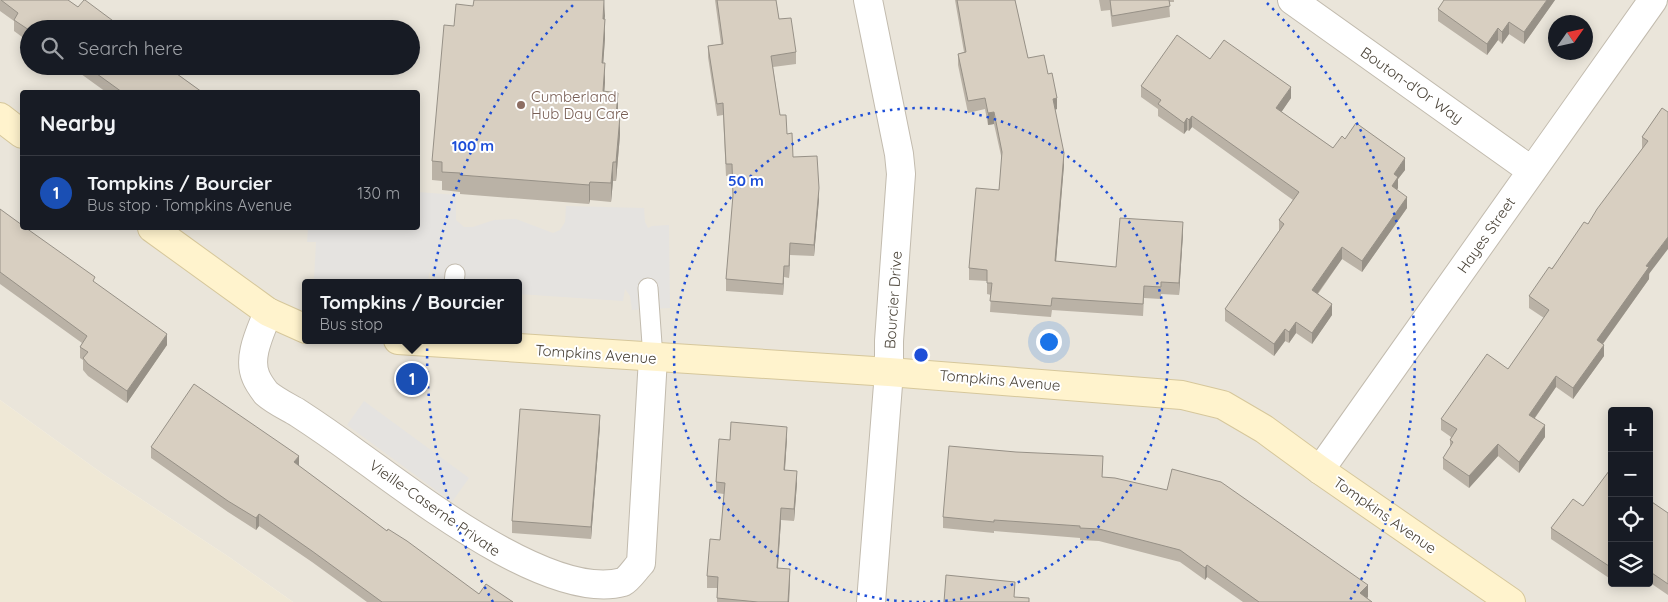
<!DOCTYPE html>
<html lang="en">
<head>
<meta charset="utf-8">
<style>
	:root { --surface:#171b24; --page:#242831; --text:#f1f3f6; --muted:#9ea1a6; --line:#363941; --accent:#fc3f1d }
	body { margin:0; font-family:Quicksand,sans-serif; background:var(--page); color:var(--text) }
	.controls { position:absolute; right:15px; bottom:15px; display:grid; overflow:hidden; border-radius:5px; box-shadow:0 2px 12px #0003 }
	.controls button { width:45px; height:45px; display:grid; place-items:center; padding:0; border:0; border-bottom:1px solid var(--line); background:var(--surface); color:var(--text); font:25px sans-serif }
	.compass { position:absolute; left:1548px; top:15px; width:45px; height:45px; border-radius:50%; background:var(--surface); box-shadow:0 2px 12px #0003; rotate:56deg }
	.you { position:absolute; left:1048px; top:341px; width:18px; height:18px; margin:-12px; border:4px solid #fff; border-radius:50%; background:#1a73e8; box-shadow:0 0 0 8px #1a73e833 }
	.badge { display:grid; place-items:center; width:32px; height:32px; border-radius:50%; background:var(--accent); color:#fff; font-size:16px; font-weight:700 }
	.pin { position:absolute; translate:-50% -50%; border:2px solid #fff; box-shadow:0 1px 5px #0006 }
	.popup { position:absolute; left:302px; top:279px; width:220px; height:65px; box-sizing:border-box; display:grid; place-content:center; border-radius:5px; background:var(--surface); filter:drop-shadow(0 1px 4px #0005); font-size:16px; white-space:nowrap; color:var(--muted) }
	.popup b { font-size:19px; color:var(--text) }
	.popup::after { content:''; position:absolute; left:50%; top:100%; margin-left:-10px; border:10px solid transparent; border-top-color:var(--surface) }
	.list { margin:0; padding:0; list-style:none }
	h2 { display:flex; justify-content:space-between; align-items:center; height:65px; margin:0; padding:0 20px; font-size:21px }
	h2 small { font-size:16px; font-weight:400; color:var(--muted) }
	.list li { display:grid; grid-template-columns:32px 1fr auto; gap:15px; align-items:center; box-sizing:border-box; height:75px; padding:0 20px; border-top:1px solid var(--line) }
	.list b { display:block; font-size:19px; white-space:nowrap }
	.list p { margin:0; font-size:16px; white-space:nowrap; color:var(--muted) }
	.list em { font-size:16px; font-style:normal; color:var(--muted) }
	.icon { flex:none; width:28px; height:28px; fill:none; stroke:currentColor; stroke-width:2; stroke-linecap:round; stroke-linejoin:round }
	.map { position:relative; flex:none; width:1668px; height:602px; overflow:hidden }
	.search { position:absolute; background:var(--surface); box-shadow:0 2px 12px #0003; left:20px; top:20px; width:400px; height:55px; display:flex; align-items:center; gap:12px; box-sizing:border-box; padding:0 18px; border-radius:28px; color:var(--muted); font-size:19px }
	.panel { position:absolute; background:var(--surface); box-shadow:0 2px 12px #0003; left:20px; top:90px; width:400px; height:140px; border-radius:5px }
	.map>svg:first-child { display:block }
	.residential { fill:#eae5da; fill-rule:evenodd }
	.education { fill:#efe8d6 }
	.parking { fill:#e5e3e0 }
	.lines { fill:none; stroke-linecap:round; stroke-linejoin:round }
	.lane-casing { stroke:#c2bbae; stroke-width:21 }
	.street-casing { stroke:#c2bbae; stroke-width:30 }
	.secondary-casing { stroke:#d6c79b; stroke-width:30 }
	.lane { stroke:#fff; stroke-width:19 }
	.street { stroke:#fff; stroke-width:28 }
	.secondary { stroke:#fff3cd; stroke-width:28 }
	.wall { fill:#bab2a6 }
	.shaded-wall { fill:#979187 }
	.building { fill:#d8cfc1; stroke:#979187 }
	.ring { fill:none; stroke:#1d4ed8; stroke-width:2.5; stroke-dasharray:2.5 5 }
	.education-dot { fill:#8d6e63; stroke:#fff; stroke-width:2 }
	.labels { text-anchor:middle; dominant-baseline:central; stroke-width:4; stroke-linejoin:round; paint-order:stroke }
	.street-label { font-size:15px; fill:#4b4439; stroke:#fff }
	.education-label { font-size:15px; fill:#785e54; stroke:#fff; text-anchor:start }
	.centre { fill:#1d4ed8; stroke:#fff; stroke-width:2.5 }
	.ring-label { font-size:15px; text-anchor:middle; font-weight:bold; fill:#1d4ed8; stroke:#fff; stroke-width:4; stroke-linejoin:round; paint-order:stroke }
</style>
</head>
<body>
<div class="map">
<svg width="1668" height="602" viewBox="0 0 1668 602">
	<rect width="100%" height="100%" fill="#f6f3ec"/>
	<path class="residential" d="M0,0H1668V602H293L229,557L103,474L0,400ZM1556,22H1586V52H1556ZM29,29H411V66H29ZM22,92H418V228H22ZM306,283H518V340H306ZM1612,411H1649V583H1612Z"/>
	<path class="education" d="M0,400L103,474L229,557L293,602H0Z"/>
	<path class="parking" d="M418,192L456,195V220L464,227H473L494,220L516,219L553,233L560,230L565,222L566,206L644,208L645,222L648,228L652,226L669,225L670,308L632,310L630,296L625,289L623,301L518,294V283H487V277L480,283H436L429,272L428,283H375L314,279L316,242H307L308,228H418Z
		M364,401L469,478L452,502L347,425Z"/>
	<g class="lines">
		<defs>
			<path id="lane" d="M454,283L455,274
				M648,288L653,358"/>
			<path id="street" d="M868,0L899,154L901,174L889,341V372L871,602
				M1292,0L1532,171
				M268,312C261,331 247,357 256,377C258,382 263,389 266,393C275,401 288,407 298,413C318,426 338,440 357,454C415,495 550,602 623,582C629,579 636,568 641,563L653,358
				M1320,470L1653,0"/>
			<path id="secondary" d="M0,117L22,134
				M152,228L268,312L306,329
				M398,340L889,372L1182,395L1223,405L1264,429L1320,470L1511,602"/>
		</defs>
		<use href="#lane" class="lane-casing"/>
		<use href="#street" class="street-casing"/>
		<use href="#secondary" class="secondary-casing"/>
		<use href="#lane" class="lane"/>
		<use href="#street" class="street"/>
		<use href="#secondary" class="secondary"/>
	</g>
	<path class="wall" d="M0,0H68L78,7L124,29H29V42L14,31V21L0,11Z
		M715,0H776L779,19L796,52V64L773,67L780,115L787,134L793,157L819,199L814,256L790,255L789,278L784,277L783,295L726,291V279L733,199L732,175L726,176L723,115L717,116L708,57V46L721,44Z
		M955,0H1015L1028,58L1048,74L1057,109L1055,110L1064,165L1056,262L1116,267L1183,234L1179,295L1161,294V299L1144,298L1143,316L1052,310L1051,317L990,312L991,295L987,294V281L969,280V268L999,190L1002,160L994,124L988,125L985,109L968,113L958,65V54L964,52Z
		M1099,0H1174V2H1169L1170,17L1112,27L1110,10L1101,11Z
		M1555,0L1524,44L1509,34L1502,44L1498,40L1487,55L1438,21V9Z
		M604,19L605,38L603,63L605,82L604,92L618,111V116L620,135L616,181H613L611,202L590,200L589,204L460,194V192L442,190V181L432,180V161L454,26Z
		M1210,59L1291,98L1281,112L1333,148L1345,139L1405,170L1398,179V188L1397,190L1407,208L1362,272L1342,259L1318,294L1332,315L1312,344L1296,333L1289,343L1285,341L1274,356L1225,321V309L1279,231V220L1293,200L1192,127L1189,131L1187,130L1184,134L1158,116V109L1141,97V86Z
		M70,66H166L202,92H106Z
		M1662,108L1649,279L1603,344L1604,356L1573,399L1556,387L1535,418L1545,437L1519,473L1498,456L1469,488L1443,469V458L1450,448V440L1451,437L1441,430V419L1508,369L1544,318L1529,308V296L1588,224L1642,149V137Z
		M0,209L95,283L167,345L127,403L88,376L83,370V360L80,358V347L82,343L0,284Z
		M600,426L591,539L512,533V521Z
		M787,438L785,470L797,483L794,521L781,520L778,568L790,580L789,602H717V588H707V576L720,540L724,494L716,493V482L730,440Z
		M151,447L299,466L387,531L479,594L513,602H367L312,562L259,526L256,530L228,512L151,458Z
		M1016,452L1103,468L1102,477L1368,597L1367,598L1372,602H1243L1207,577L1205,580L1180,562L1099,541L1080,540V538L994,531V533L943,528V517Z
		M1612,473V580L1551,539V528L1583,506Z
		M1649,500L1668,513V595L1649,582Z
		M1617,583H1625L1622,587Z"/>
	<path class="shaded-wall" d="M604,0L605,16L603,37V19Z
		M1547,0H1555L1524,44V32Z
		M605,19V38L602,82V63Z
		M1509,22V34L1502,44V32Z
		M1498,28V40L1487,55V44Z
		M605,63V82L603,110V91Z
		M1291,87V98L1276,120V108Z
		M618,93V111L616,134V115Z
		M1057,98V109L1053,110V99Z
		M994,112V124L988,125V113Z
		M620,116V135L616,181V162Z
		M1192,116V127L1189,131V120Z
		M1187,118V130L1184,134V123Z
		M1064,153V165L1055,273V261Z
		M1405,158V170L1398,179V188L1392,197V186L1394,174Z
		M613,162V181L611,202V183Z
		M590,182V200L589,204V185Z
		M819,188V199L814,256V245Z
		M1407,197V208L1362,272V261Z
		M1183,222V234L1179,295V283Z
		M1668,237V249L1649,274V279L1597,352V340L1646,266Z
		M790,243V255L789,278V266Z
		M1342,247V259L1312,301V290Z
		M784,266V277L783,295V284Z
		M1332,304V315L1312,344V333Z
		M1296,322V333L1289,343V332Z
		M1285,329V341L1274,356V344Z
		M167,334V345L127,403V391Z
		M1604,345V356L1573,399V388Z
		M1556,376V387L1529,426V415Z
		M600,415V426L591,539V527Z
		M1545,425V437L1519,473V462Z
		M787,427V438L784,482V470Z
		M1498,444V456L1469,488V476Z
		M299,456V467L294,462Z
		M797,471V483L794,521V509Z
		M781,508V520L777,579V568Z
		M259,514V526L256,530V518Z
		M1207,565V577L1205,580V568Z
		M790,569L789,602H788Z
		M1368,585V597L1363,602L1360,593Z"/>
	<path class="building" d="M1,0H68L78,7L84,0H85L124,29H29V30L14,20L18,13Z
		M474,0H604L603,19H605L602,63H605L603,91L618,93L616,115L620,116L616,162H613L611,183L590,182L589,185L460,175V173L442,172V162L432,161L444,25L454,26L456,4L473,6Z
		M717,0H776L779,19L791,18L796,52L771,56L780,115H786L787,134L792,133L793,157L817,156L819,188L814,245L790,243L789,266H784L783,284L726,279L733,195L732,164H726L723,103L717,104L708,46L723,44Z
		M957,0H1015L1028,58L1044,55L1048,74L1052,73L1057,98L1053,99L1064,153L1055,261L1116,267L1120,218L1183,222L1179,283L1161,282V287L1144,286L1143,304L1052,298L1051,306L990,301L992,283H987V270L969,268L972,233L976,188L999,190L1002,152L994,112L988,113L985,98L968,101L958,54L966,52Z
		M1110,0H1169L1170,6L1112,16Z
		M1444,0H1547L1524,32L1509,22L1502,32L1498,28L1487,44L1438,9Z
		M1177,35L1210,59L1224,40L1291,87L1276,108L1333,148L1342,136L1345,139L1356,123L1405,158L1394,174L1398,177L1392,186L1407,197L1362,261L1342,247L1312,290L1332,304L1312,333L1296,322L1289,332L1285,329L1274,344L1225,309L1284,224L1279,220L1299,192L1192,116L1189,120L1187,118L1184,123L1158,104L1161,100L1141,86Z
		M86,66H166L202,92H122Z
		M1662,108L1668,112V237L1646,266L1649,267L1597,340L1604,345L1573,388L1556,376L1529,415L1545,425L1519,462L1498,444L1469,476L1443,458L1453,442L1450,440L1457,429L1441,419L1487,354L1508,369L1549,310L1529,296L1549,267L1552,269L1584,222L1588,224L1597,209L1648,141L1642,137Z
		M0,209L22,225V228H26L95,277L93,281L167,334L127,391L88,364L83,358L88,352L80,347L87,336L0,272Z
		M194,384L299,456L294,462L387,531L388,529L407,541L479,594L486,584L513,602H382L312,551L259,514L256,518L228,501L151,447Z
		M520,409L600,415L591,527L512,521Z
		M731,422L787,427L784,470L797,471L794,509L781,508L777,568L790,569L788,602H758L717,598L718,577L707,576L710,539L720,540L725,483L716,482L719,439L730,440Z
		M949,446L1016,452L1103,456L1102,477L1115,478L1167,490L1172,469L1221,482L1368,585L1360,593L1372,602H1259L1207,565L1205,568L1180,550L1099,529L1080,528V526L994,520V522L943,517Z
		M1609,471L1612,473V568L1551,528L1573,499L1583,506Z
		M1649,500L1668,513V584L1649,571Z
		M946,575L1015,582L1014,597L1029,598V602H944Z"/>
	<g class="ring">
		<path d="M919 602A247 247 0 1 1 923 602"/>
		<path d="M493 602A494 494 0 0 1 575 3M1267 3A494 494 0 0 1 1349 602"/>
	</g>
	<circle class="education-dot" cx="521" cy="105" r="5"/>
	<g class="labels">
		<g class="street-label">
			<text transform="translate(1412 85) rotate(35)">Bouton-d'Or Way</text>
			<text transform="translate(1486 235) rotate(-55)">Hayes Street</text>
			<text transform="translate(893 300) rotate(-86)">Bourcier Drive</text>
			<text transform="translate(596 354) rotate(4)">Tompkins Avenue</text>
			<text transform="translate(1000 380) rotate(5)">Tompkins Avenue</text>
			<text transform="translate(435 508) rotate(35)">Vieille-Caserne Private</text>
			<text transform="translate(1385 515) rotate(35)">Tompkins Avenue</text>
		</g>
		<g class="education-label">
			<text x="531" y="96">Cumberland<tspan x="531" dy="17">Hub Day Care</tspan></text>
		</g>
	</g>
	<circle cx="921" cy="355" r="8" class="centre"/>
	<g class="ring-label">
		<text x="473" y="151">100 m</text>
		<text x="746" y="186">50 m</text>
	</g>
</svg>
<div class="controls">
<button>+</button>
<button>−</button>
<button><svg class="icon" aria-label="locate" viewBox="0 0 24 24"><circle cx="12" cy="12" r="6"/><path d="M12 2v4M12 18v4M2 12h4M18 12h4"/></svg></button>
<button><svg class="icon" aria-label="layers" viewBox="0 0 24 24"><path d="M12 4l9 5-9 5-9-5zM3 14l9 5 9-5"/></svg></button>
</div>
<svg class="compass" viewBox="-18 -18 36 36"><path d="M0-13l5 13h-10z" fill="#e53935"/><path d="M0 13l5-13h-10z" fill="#9ea1a6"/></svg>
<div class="you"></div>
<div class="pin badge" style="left:412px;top:379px;background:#1a4fb4">1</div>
<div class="popup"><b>Tompkins / Bourcier</b>Bus stop</div>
<div class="search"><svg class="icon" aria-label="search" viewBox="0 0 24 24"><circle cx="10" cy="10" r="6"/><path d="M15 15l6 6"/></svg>Search here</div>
<section class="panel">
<h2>Nearby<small></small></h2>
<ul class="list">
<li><span class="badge" style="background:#1a4fb4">1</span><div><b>Tompkins / Bourcier</b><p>Bus stop · Tompkins Avenue</p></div><em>130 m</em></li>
</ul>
</section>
</div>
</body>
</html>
